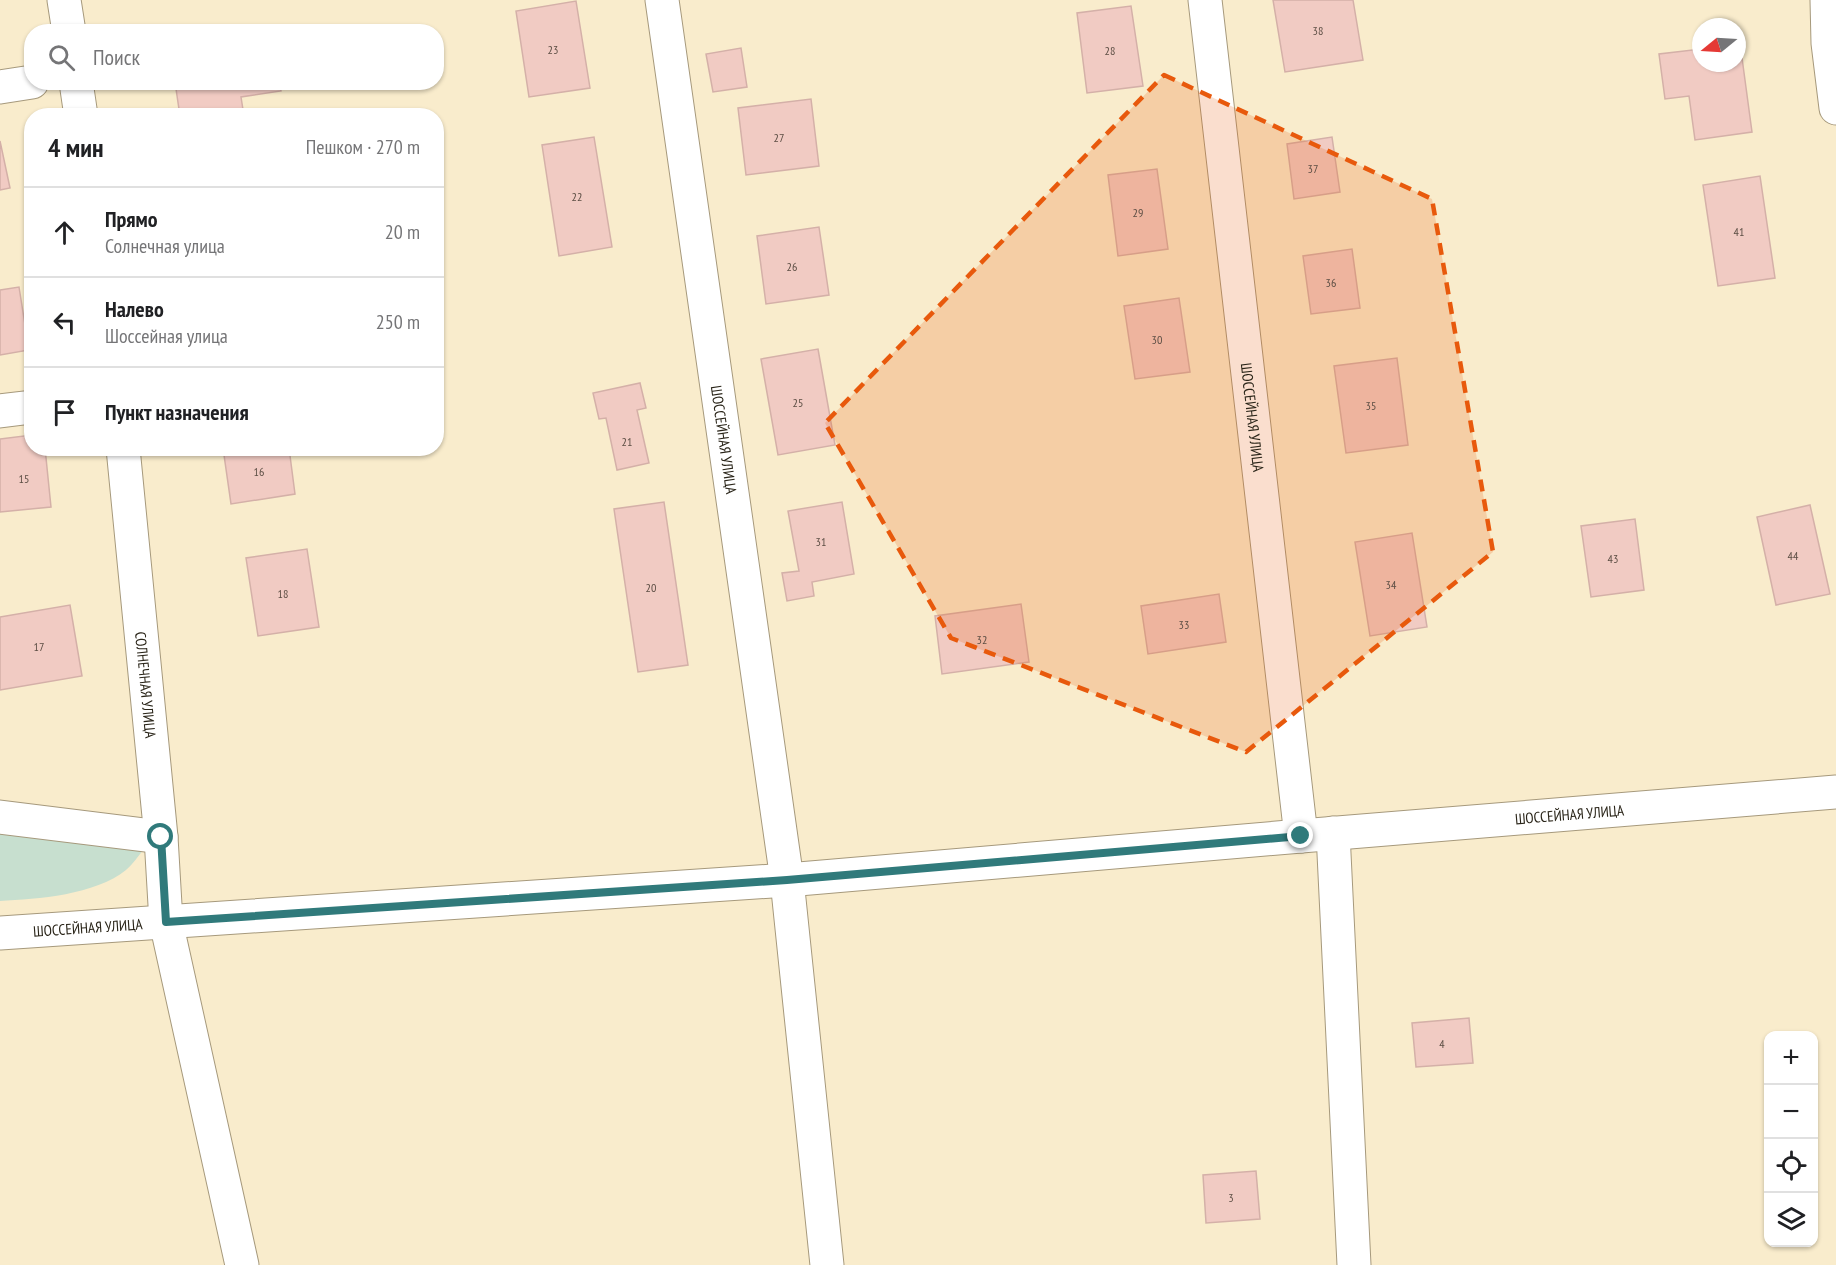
<!DOCTYPE html>
<html lang="ru">
<head>
<meta charset="utf-8">
<style>
	:root { --surface:#fff; --page:#f6f6f6; --text:#202124; --muted:#757577; --line:#e0e0e0 }
	body { margin:0; font-family:"PT Sans Narrow",sans-serif; background:var(--page); color:var(--text) }
	.controls { position:absolute; right:18px; bottom:18px; display:grid; overflow:hidden; border-radius:12px; box-shadow:0 2px 4px #0004 }
	.controls button { width:54px; height:54px; display:grid; place-items:center; padding:0; border:0; border-bottom:2px solid var(--line); background:var(--surface); color:var(--text); font:30px sans-serif }
	.compass { position:absolute; left:1692px; top:18px; width:54px; height:54px; border-radius:50%; background:var(--surface); box-shadow:0 2px 4px #0004; rotate:252deg }
	.stop { position:absolute; width:18px; height:18px; margin:-14px; border:4px solid #307a7b; border-radius:50%; background:#fff }
	.stop.end { background:#307a7b; border-color:#fff; box-shadow:0 2px 6px #0008 }
	.list { margin:0; padding:0; list-style:none }
	h2 { display:flex; justify-content:space-between; align-items:center; height:78px; margin:0; padding:0 24px; font-size:26px }
	h2 small { font-size:20px; font-weight:400; color:var(--muted) }
	.list li { display:grid; grid-template-columns:39px 1fr auto; gap:18px; align-items:center; box-sizing:border-box; height:90px; padding:0 24px; border-top:2px solid var(--line) }
	.list b { display:block; font-size:22px; white-space:nowrap }
	.list p { margin:0; font-size:20px; white-space:nowrap; color:var(--muted) }
	.list em { font-size:20px; font-style:normal; color:var(--muted) }
	.icon { flex:none; width:33px; height:33px; fill:none; stroke:currentColor; stroke-width:2; stroke-linecap:round; stroke-linejoin:round }
	.map { position:relative; flex:none; width:1836px; height:1265px; overflow:hidden }
	.search { position:absolute; background:var(--surface); box-shadow:0 2px 4px #0004; left:24px; top:24px; width:420px; height:66px; display:flex; align-items:center; gap:15px; box-sizing:border-box; padding:0 21px; border-radius:24px; color:var(--muted); font-size:22px }
	.panel { position:absolute; background:var(--surface); box-shadow:0 2px 4px #0004; left:24px; top:108px; width:420px; height:348px; border-radius:24px }
	.map>svg:first-child { display:block }
	.green { fill:#c7dfcf }
	.building { fill:#f1cbc3; stroke:#d4b0a8; stroke-width:1.5 }
	.lines { fill:none; stroke-linecap:round; stroke-linejoin:round }
	.minor-casing { stroke:#a6997c; stroke-width:35 }
	.minor { stroke:#fff; stroke-width:33 }
	.route { stroke:#307a7b; stroke-width:8 }
	.marked { fill:#e8590c; fill-opacity:0.2; stroke:#e8590c; stroke-width:4.5; stroke-dasharray:12 8; stroke-linejoin:round }
	.labels { text-anchor:middle; dominant-baseline:central; stroke-width:5; stroke-linejoin:round; paint-order:stroke }
	.number-label { font-size:12px; fill:#5c4e44 }
	.street-label { font-size:15px; fill:#2a2519; stroke:#f9eccc }
</style>
</head>
<body>
<div class="map">
<svg width="1836" height="1265" viewBox="0 0 1836 1265">
	<rect width="100%" height="100%" fill="#f9eccc"/>
	<path class="green" d="M0,827L144,849C138,856 133,864 126,870C95,895 38,899 0,901Z"/>
	<path class="building" d="M1273,0H1353L1363,60L1285,72Z
		M576,1L590,88L529,97L516,11Z
		M1131,6L1143,86L1087,93L1077,13Z
		M1740,43L1752,132L1695,140L1689,96L1665,99L1659,54L1701,49V63H1737V44Z
		M741,48L747,87L713,92L706,54Z
		M175,82H279L281,91L241,97L244,116H180Z
		M811,99L819,166L746,175L738,108Z
		M594,137L612,247L559,256L542,145Z
		M1332,137L1340,192L1294,199L1287,144Z
		M0,141L10,188L0,190Z
		M1157,169L1168,249L1118,256L1108,175Z
		M1760,176L1775,278L1718,286L1703,185Z
		M819,227L829,295L766,304L757,236Z
		M1352,249L1360,308L1311,314L1303,256Z
		M19,287L29,350L0,355V290Z
		M1179,298L1190,372L1135,379L1124,306Z
		M818,349L835,445L778,455L761,359Z
		M1397,358L1408,445L1346,453L1334,366Z
		M640,383L646,408L637,410L649,463L617,470L606,418L599,419L593,393Z
		M32,435V448H45L51,507L0,512V439Z
		M223,448H289L295,494L231,504Z
		M664,502L688,665L638,672L614,509Z
		M842,502L854,574L812,582L814,596L787,601L782,573L799,571L788,511Z
		M1810,505L1830,594L1776,605L1757,517Z
		M1635,519L1644,590L1591,597L1581,526Z
		M1412,533L1427,627L1370,636L1355,542Z
		M307,549L319,627L258,636L246,558Z
		M1219,594L1226,642L1148,654L1141,606Z
		M1021,604L1029,662L942,674L935,616Z
		M70,605L82,676L0,690V617Z
		M1469,1018L1473,1063L1416,1067L1412,1023Z
		M1256,1171L1260,1219L1206,1223L1203,1175Z"/>
	<g class="lines">
		<defs>
			<g id="minor">
				<path d="M64,0L69,32"/>
				<path id="s1" d="M662,0L787,880L827,1265"/>
				<path id="s2" d="M1205,0L1301,836"/>
				<path d="M1827,0L1828,43L1836,108"/>
				<path d="M76,82L81,116"/>
				<path d="M0,87L32,82"/>
				<path d="M0,411L32,407"/>
				<path id="s3" d="M123,448L161,837L166,922L242,1265"/>
				<path d="M0,817L161,837"/>
				<path d="M1333,833L1354,1265"/>
				<path id="s4" d="M0,933L787,880L1301,836L1836,792"/>
			</g>
		</defs>
		<use href="#minor" class="minor-casing"/>
		<use href="#minor" class="minor"/>
	</g>
	<g class="lines">
		<path class="route" d="M161,837L166,922L787,880L1301,836"/>
	</g>
	<path class="marked" d="M1164,75L1432,199L1493,552L1246,752L951,638L825,423Z"/>
	<g class="labels">
		<g class="number-label">
			<text x="1318" y="30">38</text>
			<text x="553" y="49">23</text>
			<text x="1110" y="50">28</text>
			<text x="779" y="137">27</text>
			<text x="1313" y="168">37</text>
			<text x="577" y="196">22</text>
			<text x="1138" y="212">29</text>
			<text x="1739" y="231">41</text>
			<text x="792" y="266">26</text>
			<text x="1331" y="282">36</text>
			<text x="1157" y="339">30</text>
			<text x="798" y="402">25</text>
			<text x="1371" y="405">35</text>
			<text x="627" y="441">21</text>
			<text x="259" y="471">16</text>
			<text x="24" y="478">15</text>
			<text x="821" y="541">31</text>
			<text x="1793" y="555">44</text>
			<text x="1613" y="558">43</text>
			<text x="1391" y="584">34</text>
			<text x="651" y="587">20</text>
			<text x="283" y="593">18</text>
			<text x="1184" y="624">33</text>
			<text x="982" y="639">32</text>
			<text x="39" y="646">17</text>
			<text x="1442" y="1043">4</text>
			<text x="1231" y="1197">3</text>
		</g>
		<g class="street-label">
			<text stroke="none"><textPath href="#s2" startOffset="420">ШОССЕЙНАЯ УЛИЦА</textPath></text>
			<text stroke="none"><textPath href="#s1" startOffset="444">ШОССЕЙНАЯ УЛИЦА</textPath></text>
			<text stroke="none"><textPath href="#s3" startOffset="238">СОЛНЕЧНАЯ УЛИЦА</textPath></text>
			<text stroke="none"><textPath href="#s4" startOffset="1574">ШОССЕЙНАЯ УЛИЦА</textPath></text>
			<text stroke="none"><textPath href="#s4" startOffset="88">ШОССЕЙНАЯ УЛИЦА</textPath></text>
		</g>
	</g>
</svg>
<div class="controls">
<button>+</button>
<button>−</button>
<button><svg class="icon" aria-label="locate" viewBox="0 0 24 24"><circle cx="12" cy="12" r="6"/><path d="M12 2v4M12 18v4M2 12h4M18 12h4"/></svg></button>
<button><svg class="icon" aria-label="layers" viewBox="0 0 24 24"><path d="M12 4l9 5-9 5-9-5zM3 14l9 5 9-5"/></svg></button>
</div>
<svg class="compass" viewBox="-18 -18 36 36"><path d="M0-13l5 13h-10z" fill="#e53935"/><path d="M0 13l5-13h-10z" fill="#757577"/></svg>
<div class="stop" style="left:161px;top:837px"></div>
<div class="stop end" style="left:1301px;top:836px"></div>
<div class="search"><svg class="icon" aria-label="search" viewBox="0 0 24 24"><circle cx="10" cy="10" r="6"/><path d="M15 15l6 6"/></svg>Поиск</div>
<section class="panel">
<h2>4 мин<small>Пешком · 270 m</small></h2>
<ul class="list">
<li><svg class="icon" aria-label="ahead" viewBox="0 0 24 24"><path d="M12 20V5M6 11l6-6 6 6"/></svg><div><b>Прямо</b><p>Солнечная улица</p></div><em>20 m</em></li>
<li><svg class="icon" aria-label="left" viewBox="0 0 24 24"><path d="M17 20v-9H6M10 6l-5 5 5 5"/></svg><div><b>Налево</b><p>Шоссейная улица</p></div><em>250 m</em></li>
<li><svg class="icon" aria-label="arrive" viewBox="0 0 24 24"><path d="M6 21V4h12l-3 4 3 4H6"/></svg><div><b>Пункт назначения</b></div></li>
</ul>
</section>
</div>
</body>
</html>
